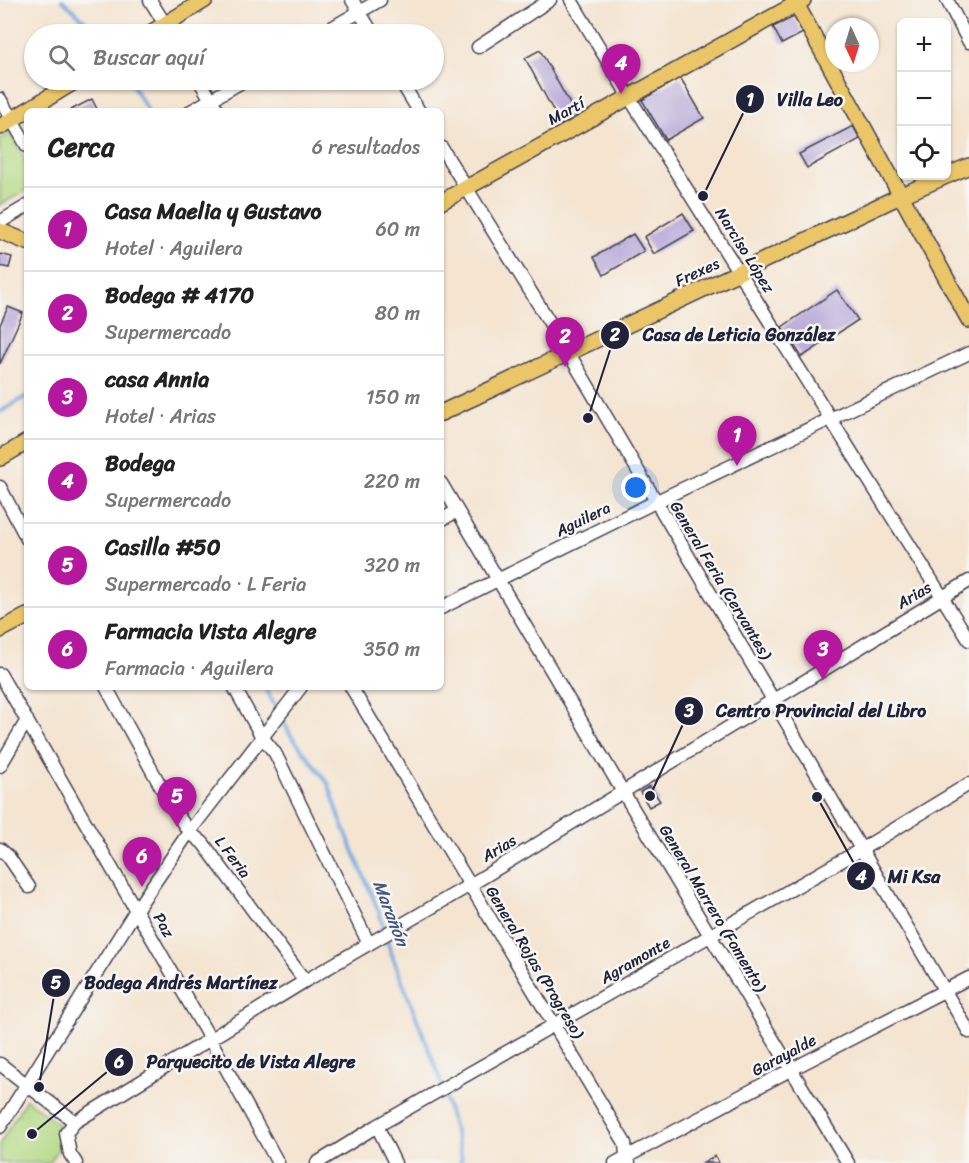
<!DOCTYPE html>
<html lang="es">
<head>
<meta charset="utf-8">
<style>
	:root { --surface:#fff; --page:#f6f6f6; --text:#222; --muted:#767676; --line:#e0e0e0; --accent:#b5179e }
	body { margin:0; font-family:Sriracha,sans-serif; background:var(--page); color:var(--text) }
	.controls { position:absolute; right:18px; top:18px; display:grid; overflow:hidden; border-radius:9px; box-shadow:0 2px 4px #0004 }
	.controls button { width:54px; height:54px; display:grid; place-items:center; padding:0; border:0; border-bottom:2px solid var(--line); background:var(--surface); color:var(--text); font:30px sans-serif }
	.compass { position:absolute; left:825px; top:18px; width:54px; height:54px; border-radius:50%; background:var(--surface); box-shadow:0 2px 4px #0004; rotate:176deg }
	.you { position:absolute; left:636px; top:488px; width:21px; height:21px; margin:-15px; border:4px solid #fff; border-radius:50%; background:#1a73e8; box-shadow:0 0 0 9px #1a73e833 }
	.badge { display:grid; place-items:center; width:39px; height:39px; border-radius:50%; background:var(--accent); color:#fff; font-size:20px; font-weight:700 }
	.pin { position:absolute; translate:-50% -50px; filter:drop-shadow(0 2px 3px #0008) }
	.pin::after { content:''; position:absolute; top:32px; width:21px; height:18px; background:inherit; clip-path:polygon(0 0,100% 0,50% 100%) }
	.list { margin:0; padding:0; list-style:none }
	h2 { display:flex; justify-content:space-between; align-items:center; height:78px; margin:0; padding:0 24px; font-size:26px }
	h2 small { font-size:20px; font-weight:400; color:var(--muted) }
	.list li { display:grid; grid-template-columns:39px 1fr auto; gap:18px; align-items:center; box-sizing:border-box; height:84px; padding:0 24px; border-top:2px solid var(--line) }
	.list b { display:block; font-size:22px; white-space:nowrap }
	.list p { margin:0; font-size:20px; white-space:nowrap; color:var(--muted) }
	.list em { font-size:20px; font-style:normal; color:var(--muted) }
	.icon { flex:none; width:33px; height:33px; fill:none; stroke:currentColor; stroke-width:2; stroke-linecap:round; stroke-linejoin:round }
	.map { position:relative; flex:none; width:969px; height:1163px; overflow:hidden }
	.search { position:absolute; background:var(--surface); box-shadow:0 2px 4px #0004; left:24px; top:24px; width:420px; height:66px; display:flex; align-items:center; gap:15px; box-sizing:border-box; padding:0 21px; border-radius:33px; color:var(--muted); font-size:22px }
	.panel { position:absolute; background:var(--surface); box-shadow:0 2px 4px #0004; left:24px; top:108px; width:420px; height:582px; border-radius:9px }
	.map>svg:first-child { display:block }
	.green { fill:#b3d983; stroke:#6a7e5f; stroke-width:1.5 }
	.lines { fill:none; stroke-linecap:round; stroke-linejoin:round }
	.stream { stroke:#73a7df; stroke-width:4 }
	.building { fill:#b4a3d7 }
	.minor-casing { stroke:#423f51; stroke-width:15 }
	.major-casing { stroke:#423f51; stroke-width:18 }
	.minor { stroke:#fff; stroke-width:12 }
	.major { stroke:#eac669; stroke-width:15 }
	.labels { text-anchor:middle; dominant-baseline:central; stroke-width:5; stroke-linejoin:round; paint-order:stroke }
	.street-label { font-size:16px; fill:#22223b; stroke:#f6f6f2 }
	.water-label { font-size:18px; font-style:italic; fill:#42577d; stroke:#f6f6f2 }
	.leader { fill:none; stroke:#22223b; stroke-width:2 }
	.callout-dot { fill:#22223b; stroke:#f6f6f2; stroke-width:2 }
	.mark-label { font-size:18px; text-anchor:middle; font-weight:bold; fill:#fff }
	.callout-label { font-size:18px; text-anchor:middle; font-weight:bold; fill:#22223b; stroke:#f6f6f2; stroke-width:5; stroke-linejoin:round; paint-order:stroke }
</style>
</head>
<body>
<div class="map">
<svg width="969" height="1163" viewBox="0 0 969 1163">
	<rect width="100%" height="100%" fill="#f6f6f2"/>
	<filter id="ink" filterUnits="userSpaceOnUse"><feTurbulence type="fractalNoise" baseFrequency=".0167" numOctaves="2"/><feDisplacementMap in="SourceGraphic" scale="12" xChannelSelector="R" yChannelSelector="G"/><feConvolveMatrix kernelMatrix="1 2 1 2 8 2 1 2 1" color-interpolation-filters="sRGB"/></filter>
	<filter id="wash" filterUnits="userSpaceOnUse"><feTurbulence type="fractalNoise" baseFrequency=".008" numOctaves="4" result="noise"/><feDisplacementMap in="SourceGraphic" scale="24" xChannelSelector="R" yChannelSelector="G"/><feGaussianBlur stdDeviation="1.35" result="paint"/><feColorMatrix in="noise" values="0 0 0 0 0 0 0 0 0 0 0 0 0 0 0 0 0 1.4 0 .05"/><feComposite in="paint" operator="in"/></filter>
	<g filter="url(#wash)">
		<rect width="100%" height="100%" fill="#f4e4d0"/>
		<path class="green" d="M10,133L27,163V190L0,205V139Z
			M26,1099L59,1125L58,1148L50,1163H0V1143Z"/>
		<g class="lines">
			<path class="stream" d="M62,0L100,34
				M129,80L148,111
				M0,412L27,396
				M265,687L290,734L328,783L342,824L379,912L390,950L439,1075L462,1158L460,1163"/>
		</g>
		<g id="blocks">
			<path class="building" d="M794,17L803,33L782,44L773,27Z
				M540,50L577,117L561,125L525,58Z
				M680,77L704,118L666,140L642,100Z
				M92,99L98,111H69Z
				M853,126L860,139L807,168L799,154Z
				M683,213L694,231L654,254L644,237Z
				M633,234L644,251L604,275L594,257Z
				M0,254L12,257L9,268L0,266Z
				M837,290L858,320L802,357L782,327Z
				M8,307L23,313L0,364V325Z
				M650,786L660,801L649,807L640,792Z
				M715,1156L719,1163H702Z"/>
		</g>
	</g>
	<g filter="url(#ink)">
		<use href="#blocks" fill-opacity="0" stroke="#423f51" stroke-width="1.5"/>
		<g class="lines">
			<defs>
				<path id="minor" d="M150,0L171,34
					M352,0L373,34
					M571,0L629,97L969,640
					M947,0L969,42
					M321,34L380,0
					M478,47L550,0
					M199,80L218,111
					M400,80L419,111
					M0,99L27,146
					M191,111L245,80
					M441,147L568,352L969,1032
					M0,222L27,206
					M441,483L623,792L848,1163
					M0,487L27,539
					M441,520L457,511
					M441,608L655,502L969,353
					M0,674L210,1039L278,1163
					M106,687L171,805L189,832L203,843L305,981
					M234,687L262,737L275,753L369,944
					M351,687L625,1143L626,1157L629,1163
					M0,766L27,720
					M0,849L8,856L29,887
					M0,1064L75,1122
					M377,1126L395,1163
					M0,1127L136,910L189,832L301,687
					M76,1163L70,1154L66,1133L75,1122L305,981L470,885L969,581
					M317,1163L377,1126L862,849L969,784
					M615,1163L792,1069L969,978"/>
				<path id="major" d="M794,0L969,320
					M149,34L205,0
					M0,127L77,80
					M441,202L803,0
					M0,231L27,242
					M441,413L900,196L969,166
					M0,458L27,442
					M0,630L27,616"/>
			</defs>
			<use href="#minor" class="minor-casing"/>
			<use href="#major" class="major-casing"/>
			<use href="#minor" class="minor"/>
			<use href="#major" class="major"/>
		</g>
	</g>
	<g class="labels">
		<g class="street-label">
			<text transform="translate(566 111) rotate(-29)">Martí</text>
			<text transform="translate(745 250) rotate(58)">Narciso López</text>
			<text transform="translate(697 272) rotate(-25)">Frexes</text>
			<text transform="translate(583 519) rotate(-26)">Aguilera</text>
			<text transform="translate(721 580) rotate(59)">General Feria (Cervantes)</text>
			<text transform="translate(914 595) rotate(-31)">Arias</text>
			<text transform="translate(499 848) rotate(-31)">Arias</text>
			<text transform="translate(233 857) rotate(53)">L Feria</text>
			<text transform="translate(713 908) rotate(59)">General Marrero (Fomento)</text>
			<text transform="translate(164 925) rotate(60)">Paz</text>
			<text transform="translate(635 960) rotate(-30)">Agramonte</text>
			<text transform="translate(535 962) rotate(59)">General Rojas (Progreso)</text>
			<text transform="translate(784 1055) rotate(-28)">Garayalde</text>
		</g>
		<g class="water-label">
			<text transform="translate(391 913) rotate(69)">Marañón</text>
		</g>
	</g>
	<path class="leader" d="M703 196L750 99M588 418L615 335M650 796L689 711M817 797L861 876M39 1087L56 983M32 1134L119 1062"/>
	<g class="callout-dot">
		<circle cx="703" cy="196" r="6"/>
		<circle cx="588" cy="418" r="6"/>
		<circle cx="650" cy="796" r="6"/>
		<circle cx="817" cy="797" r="6"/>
		<circle cx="39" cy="1087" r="6"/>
		<circle cx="32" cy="1134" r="6"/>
		<circle cx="750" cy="99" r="15"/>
		<circle cx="615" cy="335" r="15"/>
		<circle cx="689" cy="711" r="15"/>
		<circle cx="861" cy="876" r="15"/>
		<circle cx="56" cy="983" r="15"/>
		<circle cx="119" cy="1062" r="15"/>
	</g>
	<g class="mark-label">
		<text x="750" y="106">1</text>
		<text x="615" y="341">2</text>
		<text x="689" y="717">3</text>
		<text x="861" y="883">4</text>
		<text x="56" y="989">5</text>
		<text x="119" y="1068">6</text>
	</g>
	<g class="callout-label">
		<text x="810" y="106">Villa Leo</text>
		<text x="739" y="341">Casa de Leticia González</text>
		<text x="821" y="717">Centro Provincial del Libro</text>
		<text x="914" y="883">Mi Ksa</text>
		<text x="181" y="989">Bodega Andrés Martínez</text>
		<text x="251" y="1068">Parquecito de Vista Alegre</text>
	</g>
</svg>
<div class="controls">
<button>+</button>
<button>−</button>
<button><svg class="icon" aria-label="locate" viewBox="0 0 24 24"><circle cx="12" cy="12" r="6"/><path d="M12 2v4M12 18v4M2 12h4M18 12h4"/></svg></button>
</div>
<svg class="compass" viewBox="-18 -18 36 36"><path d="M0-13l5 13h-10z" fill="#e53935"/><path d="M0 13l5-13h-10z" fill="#767676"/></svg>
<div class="you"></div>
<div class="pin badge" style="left:737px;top:466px">1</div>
<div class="pin badge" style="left:565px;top:367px">2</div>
<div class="pin badge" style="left:823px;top:680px">3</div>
<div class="pin badge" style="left:621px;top:94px">4</div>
<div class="pin badge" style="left:177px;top:827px">5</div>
<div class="pin badge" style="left:142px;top:887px">6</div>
<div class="search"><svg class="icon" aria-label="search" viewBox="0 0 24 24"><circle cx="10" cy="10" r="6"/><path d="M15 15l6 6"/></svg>Buscar aquí</div>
<section class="panel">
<h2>Cerca<small>6 resultados</small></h2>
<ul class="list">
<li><span class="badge">1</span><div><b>Casa Maelia y Gustavo</b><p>Hotel · Aguilera</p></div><em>60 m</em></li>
<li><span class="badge">2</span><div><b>Bodega # 4170</b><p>Supermercado</p></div><em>80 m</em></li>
<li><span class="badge">3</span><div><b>casa Annia</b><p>Hotel · Arias</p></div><em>150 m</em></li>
<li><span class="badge">4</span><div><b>Bodega</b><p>Supermercado</p></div><em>220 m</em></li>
<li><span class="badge">5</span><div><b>Casilla #50</b><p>Supermercado · L Feria</p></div><em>320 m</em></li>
<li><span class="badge">6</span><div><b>Farmacia Vista Alegre</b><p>Farmacia · Aguilera</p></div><em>350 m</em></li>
</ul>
</section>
</div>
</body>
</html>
